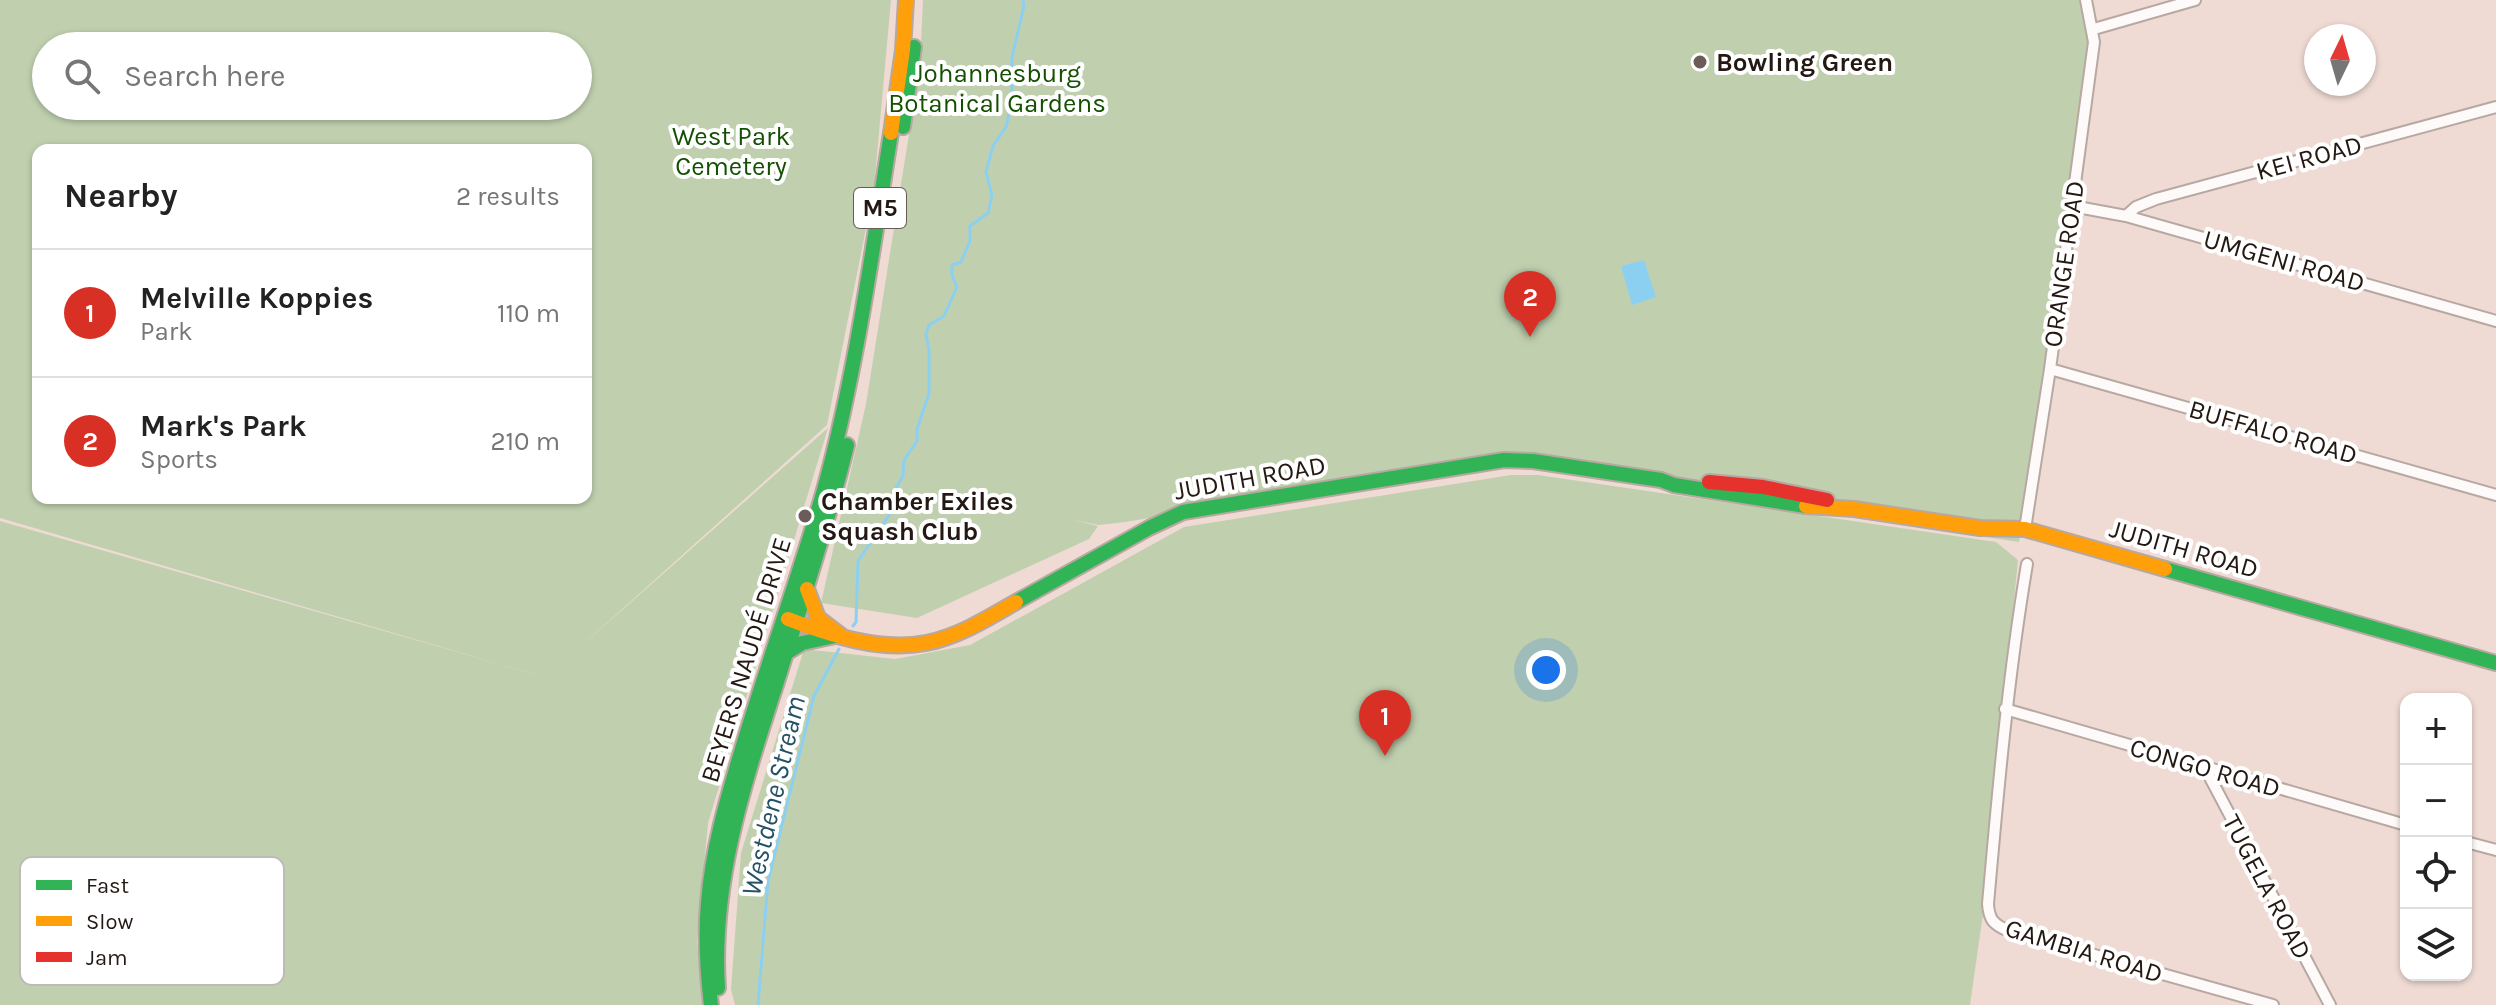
<!DOCTYPE html>
<html lang="en">
<head>
<meta charset="utf-8">
<style>
	:root { --surface:#fff; --page:#f6f6f6; --text:#222; --muted:#767676; --line:#e0e0e0; --accent:#d93025 }
	body { margin:0; font-family:Karla,sans-serif; background:var(--page); color:var(--text) }
	.controls { position:absolute; right:24px; bottom:24px; display:grid; overflow:hidden; border-radius:16px; box-shadow:0 2px 6px #0004 }
	.controls button { width:72px; height:72px; display:grid; place-items:center; padding:0; border:0; border-bottom:2px solid var(--line); background:var(--surface); color:var(--text); font:40px sans-serif }
	.compass { position:absolute; left:2304px; top:24px; width:72px; height:72px; border-radius:50%; background:var(--surface); box-shadow:0 2px 6px #0004; rotate:5deg }
	.you { position:absolute; left:1546px; top:670px; width:28px; height:28px; margin:-20px; border:6px solid #fff; border-radius:50%; background:#1a73e8; box-shadow:0 0 0 12px #1a73e833 }
	.badge { display:grid; place-items:center; width:52px; height:52px; border-radius:50%; background:var(--accent); color:#fff; font-size:26px; font-weight:700 }
	.pin { position:absolute; translate:-50% -66px; filter:drop-shadow(0 2px 4px #0008) }
	.pin::after { content:''; position:absolute; top:42px; width:28px; height:24px; background:inherit; clip-path:polygon(0 0,100% 0,50% 100%) }
	.list { margin:0; padding:0; list-style:none }
	h2 { display:flex; justify-content:space-between; align-items:center; height:104px; margin:0; padding:0 32px; font-size:34px }
	h2 small { font-size:26px; font-weight:400; color:var(--muted) }
	.list li { display:grid; grid-template-columns:52px 1fr auto; gap:24px; align-items:center; box-sizing:border-box; height:128px; padding:0 32px; border-top:2px solid var(--line) }
	.list b { display:block; font-size:30px; white-space:nowrap }
	.list p { margin:0; font-size:26px; white-space:nowrap; color:var(--muted) }
	.list em { font-size:26px; font-style:normal; color:var(--muted) }
	.icon { flex:none; width:44px; height:44px; fill:none; stroke:currentColor; stroke-width:2; stroke-linecap:round; stroke-linejoin:round }
	.map { position:relative; flex:none; width:2496px; height:1005px; overflow:hidden }
	.search { position:absolute; background:var(--surface); box-shadow:0 2px 6px #0004; left:32px; top:32px; width:560px; height:88px; display:flex; align-items:center; gap:20px; box-sizing:border-box; padding:0 28px; border-radius:44px; color:var(--muted); font-size:30px }
	.panel { position:absolute; background:var(--surface); box-shadow:0 2px 6px #0004; left:32px; top:144px; width:560px; height:360px; border-radius:16px }
	.map>svg:first-child { display:block }
	.green { fill:#c0d0af; fill-rule:evenodd }
	.water { fill:#8cd0f1 }
	.lines { fill:none; stroke-linecap:round; stroke-linejoin:round }
	.stream { stroke:#8cd0f1; stroke-width:3 }
	.street-casing { stroke:#b7a8a2; stroke-width:14 }
	.fast-casing { stroke:#b7a8a2; stroke-width:18 }
	.slow-casing { stroke:#b7a8a2; stroke-width:18 }
	.jam-casing { stroke:#b7a8a2; stroke-width:18 }
	.street { stroke:#fdfaf9; stroke-width:10 }
	.fast { stroke:#30b455; stroke-width:14 }
	.slow { stroke:#ff9f0a; stroke-width:14 }
	.jam { stroke:#e5322d; stroke-width:14 }
	.poi-dot { fill:#6b5c57; stroke:#fff; stroke-width:3 }
	.labels { text-anchor:middle; dominant-baseline:central; stroke-width:8; stroke-linejoin:round; paint-order:stroke }
	.shield { fill:#fff; stroke:#665d5a; stroke-width:2 }
	.shield-label { font-size:24px; font-weight:bold; fill:#241813 }
	.poi-label { font-size:26px; font-weight:bold; fill:#241813; stroke:#fff; text-anchor:start }
	.park-label { font-size:26px; fill:#155002; stroke:#fff }
	.street-label { font-size:26px; fill:#241813; stroke:#fff }
	.water-label { font-size:28px; font-style:italic; fill:#255166; stroke:#fff }
	.key { fill:#fff; stroke:#bdbab8; stroke-width:2 }
	.key-label { font-size:22px; fill:#241813 }
</style>
</head>
<body>
<div class="map">
<svg width="2496" height="1005" viewBox="0 0 2496 1005">
	<rect width="100%" height="100%" fill="#efdbd4"/>
	<path class="green" d="M0,0H891L874,188L827,425L579,648L828,428L708,823L697,940L702,1005H0V521L548,678L0,518ZM46,46H578V106H46ZM38,150H586V498H38Z
		M923,0H2079L2089,40L2072,212L2019,542L1493,462L1125,522L1099,525L1074,520L1098,526L1089,539L917,618L821,603L866,404L920,65Z
		M1511,475H1538L1996,542L2018,560L1983,914L1970,1005H735L731,989L741,853L804,649L895,659L970,645L1184,527Z"/>
	<path class="water" d="M1644,260L1656,297L1632,305L1621,266Z"/>
	<g class="lines">
		<path class="stream" d="M853,626L856,622L858,561L891,512L896,488L903,476L904,460L917,441V429L929,394V350L926,334L929,325L944,316L957,287L952,276V265L961,262L970,241V226L988,213L992,195L986,172L993,146L1006,127L1012,100V57L1024,6L1023,0
			M758,1005L768,881L814,696L839,649"/>
		<defs>
			<path id="street" d="M2094,29L2195,0
				M2072,206L2126,216L2496,321
				M2126,216L2136,207L2156,199L2496,107
				M2050,369L2496,495
				M2025,529L2050,369L2094,42L2086,0
				M2027,564C2008,677 1998,790 1988,904C1989,920 1994,925 2009,931L2273,1005
				M2005,709L2406,825
				M2205,768L2330,1005
				M2466,842L2496,850"/>
			<path id="fast" d="M903,127L914,47
				M2165,569L2496,663
				M1016,602L1149,528L1183,512L1504,460L1533,461L1661,480L1674,485L1806,506
				M786,653L802,643L835,636
				M718,988C711,882 744,784 776,685C801,605 827,526 847,445
				M711,1005C707,971 705,937 708,903C712,850 727,799 742,749C768,662 799,577 824,490C856,373 872,253 891,133"/>
			<path id="slow" d="M891,133L903,50L906,0
				M1806,506L1854,509L1980,528L2025,529L2165,569
				M807,589L818,618L843,637
				M788,619C830,635 880,652 926,643C958,637 988,618 1016,602"/>
			<path id="jam" d="M1709,482L1763,487L1827,500"/>
		</defs>
		<use href="#street" class="street-casing"/>
		<use href="#fast" class="fast-casing"/>
		<use href="#slow" class="slow-casing"/>
		<use href="#jam" class="jam-casing"/>
		<use href="#street" class="street"/>
		<use href="#fast" class="fast"/>
		<use href="#slow" class="slow"/>
		<use href="#jam" class="jam"/>
	</g>
	<g class="poi-dot">
		<circle cx="1700" cy="62" r="8"/>
		<circle cx="805" cy="516" r="8"/>
	</g>
	<g class="labels">
		<rect class="shield" x="854" y="188" width="52" height="40" rx="6"/>
		<g class="shield-label">
			<text x="880" y="208">M5</text>
		</g>
		<g class="poi-label">
			<text x="1716" y="62">Bowling Green</text>
			<text x="821" y="501">Chamber Exiles<tspan x="821" dy="30">Squash Club</tspan></text>
		</g>
		<g class="park-label">
			<text x="997" y="73">Johannesburg<tspan x="997" dy="30">Botanical Gardens</tspan></text>
			<text x="731" y="136">West Park<tspan x="731" dy="30">Cemetery</tspan></text>
		</g>
		<g class="street-label">
			<text transform="translate(2309 158) rotate(-15)">KEI ROAD</text>
			<text transform="translate(2284 261) rotate(16)">UMGENI ROAD</text>
			<text transform="translate(2064 264) rotate(-82)">ORANGE ROAD</text>
			<text transform="translate(2273 432) rotate(16)">BUFFALO ROAD</text>
			<text transform="translate(1250 478) rotate(-10)">JUDITH ROAD</text>
			<text transform="translate(2184 549) rotate(16)">JUDITH ROAD</text>
			<text transform="translate(746 660) rotate(-73)">BEYERS NAUDÉ DRIVE</text>
			<text transform="translate(2205 768) rotate(16)">CONGO ROAD</text>
			<text transform="translate(2267 887) rotate(62)">TUGELA ROAD</text>
			<text transform="translate(2084 951) rotate(17)">GAMBIA ROAD</text>
		</g>
		<g class="water-label">
			<text transform="translate(773 796) rotate(-77)">Westdene Stream</text>
		</g>
	</g>
	<rect x="20" y="857" width="264" height="128" rx="12" class="key"/>
	<rect x="36" y="880" width="36" height="10" fill="#30b455"/>
	<rect x="36" y="916" width="36" height="10" fill="#ff9f0a"/>
	<rect x="36" y="952" width="36" height="10" fill="#e5322d"/>
	<g class="key-label">
		<text x="86" y="893">Fast</text>
		<text x="86" y="929">Slow</text>
		<text x="86" y="965">Jam</text>
	</g>
</svg>
<div class="controls">
<button>+</button>
<button>−</button>
<button><svg class="icon" aria-label="locate" viewBox="0 0 24 24"><circle cx="12" cy="12" r="6"/><path d="M12 2v4M12 18v4M2 12h4M18 12h4"/></svg></button>
<button><svg class="icon" aria-label="layers" viewBox="0 0 24 24"><path d="M12 4l9 5-9 5-9-5zM3 14l9 5 9-5"/></svg></button>
</div>
<svg class="compass" viewBox="-18 -18 36 36"><path d="M0-13l5 13h-10z" fill="#e53935"/><path d="M0 13l5-13h-10z" fill="#767676"/></svg>
<div class="you"></div>
<div class="pin badge" style="left:1385px;top:756px">1</div>
<div class="pin badge" style="left:1530px;top:337px">2</div>
<div class="search"><svg class="icon" aria-label="search" viewBox="0 0 24 24"><circle cx="10" cy="10" r="6"/><path d="M15 15l6 6"/></svg>Search here</div>
<section class="panel">
<h2>Nearby<small>2 results</small></h2>
<ul class="list">
<li><span class="badge">1</span><div><b>Melville Koppies</b><p>Park</p></div><em>110 m</em></li>
<li><span class="badge">2</span><div><b>Mark's Park</b><p>Sports</p></div><em>210 m</em></li>
</ul>
</section>
</div>
</body>
</html>
